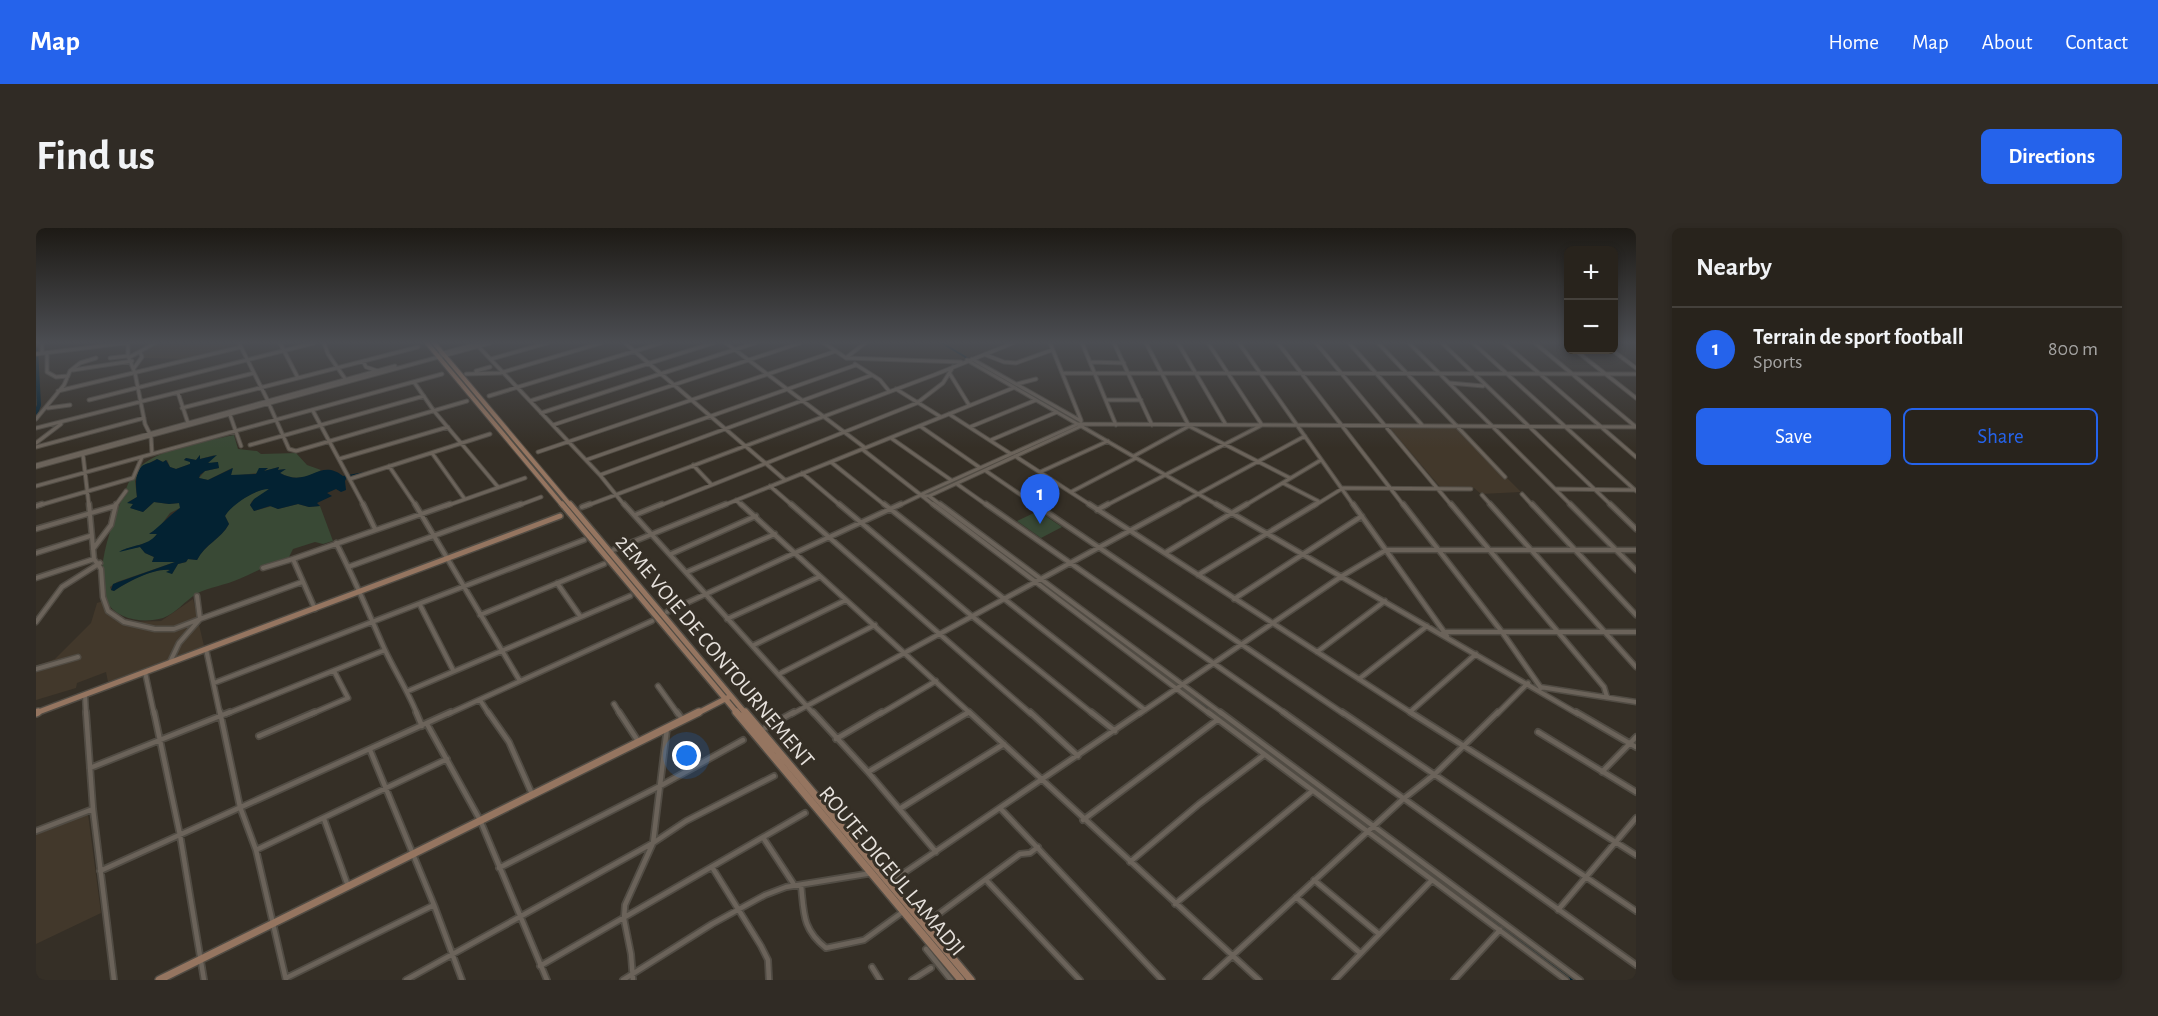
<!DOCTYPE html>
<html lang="en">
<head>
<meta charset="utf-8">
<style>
	:root { --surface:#28231c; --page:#302b25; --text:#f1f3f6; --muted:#a5a4a3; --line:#44403b; --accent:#2563eb }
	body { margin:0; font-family:"Alegreya Sans",sans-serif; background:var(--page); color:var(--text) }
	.controls { position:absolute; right:18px; top:18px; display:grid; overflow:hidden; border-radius:9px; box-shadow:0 3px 9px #0003 }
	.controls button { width:54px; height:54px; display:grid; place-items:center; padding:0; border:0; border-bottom:2px solid var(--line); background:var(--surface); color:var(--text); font:30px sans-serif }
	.you { position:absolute; left:651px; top:528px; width:21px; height:21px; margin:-15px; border:4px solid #fff; border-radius:50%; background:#1a73e8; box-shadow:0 0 0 9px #1a73e833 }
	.badge { display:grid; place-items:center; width:39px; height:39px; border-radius:50%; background:var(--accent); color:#fff; font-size:20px; font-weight:700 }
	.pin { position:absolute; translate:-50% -50px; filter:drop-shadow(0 2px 3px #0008) }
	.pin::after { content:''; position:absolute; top:32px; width:21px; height:18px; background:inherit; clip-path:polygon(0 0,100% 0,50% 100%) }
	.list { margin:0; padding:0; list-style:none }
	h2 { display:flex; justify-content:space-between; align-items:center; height:78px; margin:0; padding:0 24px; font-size:26px }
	h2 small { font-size:20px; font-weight:400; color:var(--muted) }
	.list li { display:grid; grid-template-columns:39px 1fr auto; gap:18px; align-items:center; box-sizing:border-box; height:84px; padding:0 24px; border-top:2px solid var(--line) }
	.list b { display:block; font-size:22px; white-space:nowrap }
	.list p { margin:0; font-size:20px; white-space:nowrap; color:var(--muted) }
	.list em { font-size:20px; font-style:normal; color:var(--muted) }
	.actions { display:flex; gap:12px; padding:18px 24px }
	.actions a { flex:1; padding:14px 0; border:2px solid var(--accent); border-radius:9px; text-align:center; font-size:21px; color:var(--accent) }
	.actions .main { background:var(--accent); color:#fff }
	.map { position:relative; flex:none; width:1600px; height:752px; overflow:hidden; border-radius:9px }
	header { display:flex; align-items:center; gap:36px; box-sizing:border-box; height:84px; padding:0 30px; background:var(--accent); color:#fff }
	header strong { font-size:28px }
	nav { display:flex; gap:33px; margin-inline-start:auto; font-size:21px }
	.intro { display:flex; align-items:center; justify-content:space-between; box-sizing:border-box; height:144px; padding:0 36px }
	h1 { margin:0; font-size:42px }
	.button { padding:15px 27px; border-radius:9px; background:var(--accent); color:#fff; font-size:21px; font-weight:700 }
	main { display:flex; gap:36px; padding:0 36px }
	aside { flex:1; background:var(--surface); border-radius:9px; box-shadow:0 3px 9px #0003 }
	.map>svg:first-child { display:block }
	.built { fill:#42382b }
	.green { fill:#394935 }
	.water { fill:#032232 }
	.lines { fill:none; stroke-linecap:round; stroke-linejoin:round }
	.stream-far1 { stroke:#032232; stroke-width:1.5 }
	.stream { stroke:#032232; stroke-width:2 }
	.canal { stroke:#032232; stroke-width:4 }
	.street-far2-casing { stroke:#514c44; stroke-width:5 }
	.street-far1-casing { stroke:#514c44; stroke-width:7 }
	.street-casing { stroke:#514c44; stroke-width:8 }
	.secondary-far2-casing { stroke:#514c44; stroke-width:6 }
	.secondary-far1-casing { stroke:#514c44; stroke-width:8 }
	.secondary-casing { stroke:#514c44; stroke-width:10 }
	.street-far2 { stroke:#6b635a; stroke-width:3 }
	.street-far1 { stroke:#6b635a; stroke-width:4 }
	.street { stroke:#6b635a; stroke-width:4.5 }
	.secondary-far2 { stroke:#957560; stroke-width:4 }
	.secondary-far1 { stroke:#957560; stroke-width:5 }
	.secondary { stroke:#957560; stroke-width:7 }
	.labels { text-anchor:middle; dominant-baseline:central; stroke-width:6; stroke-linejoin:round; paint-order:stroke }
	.street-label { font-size:22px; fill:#e6e1dc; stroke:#352f26 }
</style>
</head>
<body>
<header>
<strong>Map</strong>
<nav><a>Home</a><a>Map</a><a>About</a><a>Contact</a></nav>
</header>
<div class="intro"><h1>Find us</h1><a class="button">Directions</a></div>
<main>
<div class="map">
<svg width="1600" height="752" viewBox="0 0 1600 752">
	<rect width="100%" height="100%" fill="#352f26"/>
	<path class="built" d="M118,115H202V120L154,131L107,130L105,124Z
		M1353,199H1420L1485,264L1445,266L1438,260H1405Z
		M157,371L168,418L72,454L70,444L41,455L40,460L0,472V438L19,431L55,395L61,375L70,372L75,383L90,394L125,393Z
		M52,586L65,685L0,716V607Z"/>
	<path class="green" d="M198,207L202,221L221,223L225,226L260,225L271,237L285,242C272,250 258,253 244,245L249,241L242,242L243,239L228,243L232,240H223V245L195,248L196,240L172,252L163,250L169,243L183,240L181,234L171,236L179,227L164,231V227L160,232L150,230L148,232L155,234L154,236L140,241L134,239L131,232L127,234L121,231L107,238L104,242L99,253L101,269L92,274L97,276L95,280L107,284L118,274L133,276L144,275V280L134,285L122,301L114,305L121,306L116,313L86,322L104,319L109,325L118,329L116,334H139L81,354L74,359L75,362L78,363C93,353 117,340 135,342L132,343L136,346L142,336L150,334L152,331L161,332C169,316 185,311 193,296L189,288C196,274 216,265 230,260L233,262L216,273L214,277L218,283L236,278L242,281L262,276L273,279L284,278L297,313L287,316L279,314L257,321L253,329C235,335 220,344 203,351C190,357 173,359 160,366C149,373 139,386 127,390C114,394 98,393 87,388C41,368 82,282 94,251L99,248C103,224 176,212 198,207Z
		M1002,283L1026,299L1005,310L981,293Z"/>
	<path class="water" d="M164,227V231L181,227L172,235L182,234L183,240L169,243L164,247L163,250L172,252L197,240L195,247L220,246L223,240H232L228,243L243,239L242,242L250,241L244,245C273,261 283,229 307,248L334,243L311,249L309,253L310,262L305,264L300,261L291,265L296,268L281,275L284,278L273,279L262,276L242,281L234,278L218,283L214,277L218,271L233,261C220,261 196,276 189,288L193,296C185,311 169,316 161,332L152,331L150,334L142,336L136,346L130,344L134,342C117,340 92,354 78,363L75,362L77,356L139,334H116L118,329L109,325L104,319L83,324C96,316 111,319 121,306H113C124,299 132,288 144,280L143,275L133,276L118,274L107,284L94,280L97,276L91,275L101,269C100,260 98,246 106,238C110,235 116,235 121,231L127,234L130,232L134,239L140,241L154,236V234L148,232L150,230L160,232Z"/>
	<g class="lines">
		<path class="stream-far1" d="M906,115L931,130
			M980,158L1041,193
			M1004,355L1179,486"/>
		<path class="stream" d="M1177,484L1332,600
			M1336,603L1536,752"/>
		<path class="canal" d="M0,121L3,177L0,185"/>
		<defs>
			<path id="street-far2" d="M6,115V125
				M92,115V128L99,145L109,196L115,208L116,226
				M203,115L232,173
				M244,115L262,150
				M288,115L292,126L310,152
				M589,115L749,252
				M690,115L828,219
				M788,115L810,130
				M1014,115L1045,192
				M1046,115L1080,197
				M1078,115L1116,197
				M1110,115L1153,198L1254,250
				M1142,115L1190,197
				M1203,115L1318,278
				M1242,115L1368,278
				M1280,115L1416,278
				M1313,115L1386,197
				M1342,115L1469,249
				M1373,115L1536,278
				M1406,115L1576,278
				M1437,115L1600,263
				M1468,115L1600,229
				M1499,115L1600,199
				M1530,115L1532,117
				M442,118L564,247L589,278
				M1539,122L1600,170
				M1576,122L1600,140
				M11,125V144L20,149L32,148
				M0,126L89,115
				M404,126L444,115
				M950,127L968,134L980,135L1016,122
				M94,129L119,115
				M811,129L829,115
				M74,130L92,128
				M810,130L925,134
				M455,131L511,115
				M936,131L1045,193
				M931,132L1183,278
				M327,133L330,139L342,143
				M1054,134L1088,135
				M819,136L844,152L853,163
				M98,140L106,129L104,124
				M37,142L96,133
				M440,143L454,139
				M1026,145L1600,146
				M430,146L464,145L565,115
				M914,146L933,177
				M378,154L398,183L462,259
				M1414,155L1447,158
				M981,156L1000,151
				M860,161L905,189
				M22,163L205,119
				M142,165L152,195
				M453,168L625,115
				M53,172L278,115
				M1070,172H1105
				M494,173L677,115
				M233,176L253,221L260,223L431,173
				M12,180L34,177
				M146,180L382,119
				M277,183L328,278
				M505,185L719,115
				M913,186L975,226
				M194,187L205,218
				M0,191L28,157L34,143L44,135L60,130
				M1044,196L1600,199
				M517,197L764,115
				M884,198L943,239
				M934,199L1000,172
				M0,200L218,145
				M855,210L915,252
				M955,212L1021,184
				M0,215L25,196
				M214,217L388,168
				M0,219L108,190
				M826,221L899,278
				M502,224L800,123
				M396,225L428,270
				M47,227L53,278
				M979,228L1056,278
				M1098,228L1153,198
				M303,231L412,199
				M550,232L820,137
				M795,234L850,278
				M0,237L359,138
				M657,237L675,256
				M353,238L380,278
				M0,239L454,115
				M950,243L1001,278
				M1004,244L1072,213
				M766,245L805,278
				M564,247L836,147
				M314,251L454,206
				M1247,255L1282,273
				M921,256L952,278
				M0,258L406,146
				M734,258L757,278
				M1520,261L1600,262
				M1035,264L1100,230
				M886,266L1042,196
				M1486,266L1497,278
				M1446,267L1456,278
				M893,268L906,278
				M700,272L706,278
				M1,278L97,250L106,229
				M79,278L90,263
				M410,278L489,250
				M481,278L505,269
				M550,278L898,147L977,115
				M623,278L881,175L907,155L917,139
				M686,278L977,160
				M862,278L885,267L893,268L1045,198
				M1069,278L1226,197L1172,115
				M1140,278L1269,208
				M1208,278L1285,232
				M1278,278L1307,260L1435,261"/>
			<path id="street-far1" d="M53,276L58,331L65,341L67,369L72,383L88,394L119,401H138L164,391L161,368
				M327,276L339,301
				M379,276L484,453
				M588,276L778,486
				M705,276L935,486
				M755,276L995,486
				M803,276L937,389L1057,486
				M848,276L1109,482
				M897,276L1174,486
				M904,276L1186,486
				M950,276L1250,486
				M999,276L1308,486
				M1053,276L1377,486
				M1180,276L1542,486
				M1317,276L1411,408
				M1367,276L1466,404L1505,460
				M1415,276L1568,459L1571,469
				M1454,276L1600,439
				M1496,276L1600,387
				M1534,276L1600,342
				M1574,276L1600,301
				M0,278L6,276
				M546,279L554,276
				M1061,282L1072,276
				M599,287L626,276
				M0,301L79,278
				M300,315C318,349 332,384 348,420C358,442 372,463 381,486
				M57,321L75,297L80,276
				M577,322L690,276
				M0,325L54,308
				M1129,325L1211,276
				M635,326L720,288
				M312,339L485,276
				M227,340L257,331
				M651,344L739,306
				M1162,347L1280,276
				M0,350L58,331
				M521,355L544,388
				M1198,371L1326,288
				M384,377L417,442
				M279,381L257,331L414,276
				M631,384L865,276
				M444,387L568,336
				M691,391L783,349
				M0,394L26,359L64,335
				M1407,404H1600
				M718,417L810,372
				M170,421L184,486
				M1281,424L1349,373
				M134,434L143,415L164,391L266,354
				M0,441L42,429
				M109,444L118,486
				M745,445L839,397
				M1323,451L1391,398
				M178,455L548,312
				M622,458L642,486
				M1504,459L1600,474
				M372,463L594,368
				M49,467L50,486
				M444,472L453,486
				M578,476L584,486
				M1374,484L1440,426
				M190,486L349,422
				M275,486L312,470L298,443
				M412,486L616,393
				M756,486L1143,276
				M844,486L900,453
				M930,486L933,484
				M1103,486L1306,348L1350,322H1600
				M1461,486L1492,455"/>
			<path id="street" d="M50,484L57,581L78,752
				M118,484L144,607L168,752
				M184,484L204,579L220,622L250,752
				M380,484L386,498
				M452,484L473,514L496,566
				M583,484L602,513
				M641,484L647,492
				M777,484L832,544L900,624
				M933,484L1223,752
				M994,484L1042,528
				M1055,484L1079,503
				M1172,484L1530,752
				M1184,484L1544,752
				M1247,484L1600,737
				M1306,484L1600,683
				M1374,484L1600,627
				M1540,484L1600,519
				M391,496L444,592L511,752
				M729,500L758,484
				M1502,504L1600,564
				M223,508L279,484
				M800,511L846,484
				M334,522L398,677L426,752
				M54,540L194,484
				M832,544L933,484
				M1566,544L1600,509
				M865,580L968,516
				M964,580L1126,752
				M288,591L312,658
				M1047,592L1181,492
				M0,603L57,581
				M728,611L757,655
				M220,622L411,531
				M1094,634L1163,576L1228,527
				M676,639L725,718L732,732L733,752
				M463,640L626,557L707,512
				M64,643L415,484
				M950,652L1044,752
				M1278,652L1343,706
				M853,655L1105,484
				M765,657C768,685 766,701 790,720L828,712L868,683
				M1260,669L1324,725
				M1139,676L1275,564
				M1522,682L1600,590
				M889,696L984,626L994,625L1002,619
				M890,721L915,752
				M504,738L769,585
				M836,739L844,752
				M250,750L398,677
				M370,752L617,615L650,593L738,548
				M587,752L676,696L729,667L750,659L836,645
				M597,752L595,726L588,691L589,677L617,615L631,500
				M876,752L895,740
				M1170,752L1366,572L1399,546L1462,484
				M1299,752L1396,652
				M1418,752L1464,702"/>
			<path id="secondary-far2" d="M391,115L527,278
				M398,115L535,278"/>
			<path id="secondary-far1" d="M526,276L702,486
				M534,276L710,486
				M0,485L524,288
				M660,486L693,469"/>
			<path id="secondary" d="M700,484L925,752
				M709,484L935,752
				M0,485L2,484
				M123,752L663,484"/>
		</defs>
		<use href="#street-far2" class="street-far2-casing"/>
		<use href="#street-far1" class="street-far1-casing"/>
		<use href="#street" class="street-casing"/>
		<use href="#secondary-far2" class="secondary-far2-casing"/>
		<use href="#secondary-far1" class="secondary-far1-casing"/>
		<use href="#secondary" class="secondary-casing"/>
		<use href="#street-far2" class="street-far2"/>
		<use href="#street-far1" class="street-far1"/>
		<use href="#street" class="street"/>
		<use href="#secondary-far2" class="secondary-far2"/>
		<use href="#secondary-far1" class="secondary-far1"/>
		<use href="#secondary" class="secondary"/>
	</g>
	<linearGradient id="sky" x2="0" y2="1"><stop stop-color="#1d1a15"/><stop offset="0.52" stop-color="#4b4d52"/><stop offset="1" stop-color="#4b4d52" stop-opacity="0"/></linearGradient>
	<rect width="1600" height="220" fill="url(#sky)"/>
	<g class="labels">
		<g class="street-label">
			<text transform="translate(679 423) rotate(50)">2EME VOIE DE CONTOURNEMENT</text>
			<text transform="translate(856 643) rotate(50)">ROUTE DIGEUL LAMADJI</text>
		</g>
	</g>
</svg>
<div class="controls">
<button>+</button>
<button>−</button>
</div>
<div class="you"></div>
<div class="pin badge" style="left:1004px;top:296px">1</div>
</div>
<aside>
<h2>Nearby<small></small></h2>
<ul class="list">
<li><span class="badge">1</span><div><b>Terrain de sport football</b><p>Sports</p></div><em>800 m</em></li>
</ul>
<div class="actions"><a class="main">Save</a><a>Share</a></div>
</aside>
</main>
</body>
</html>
